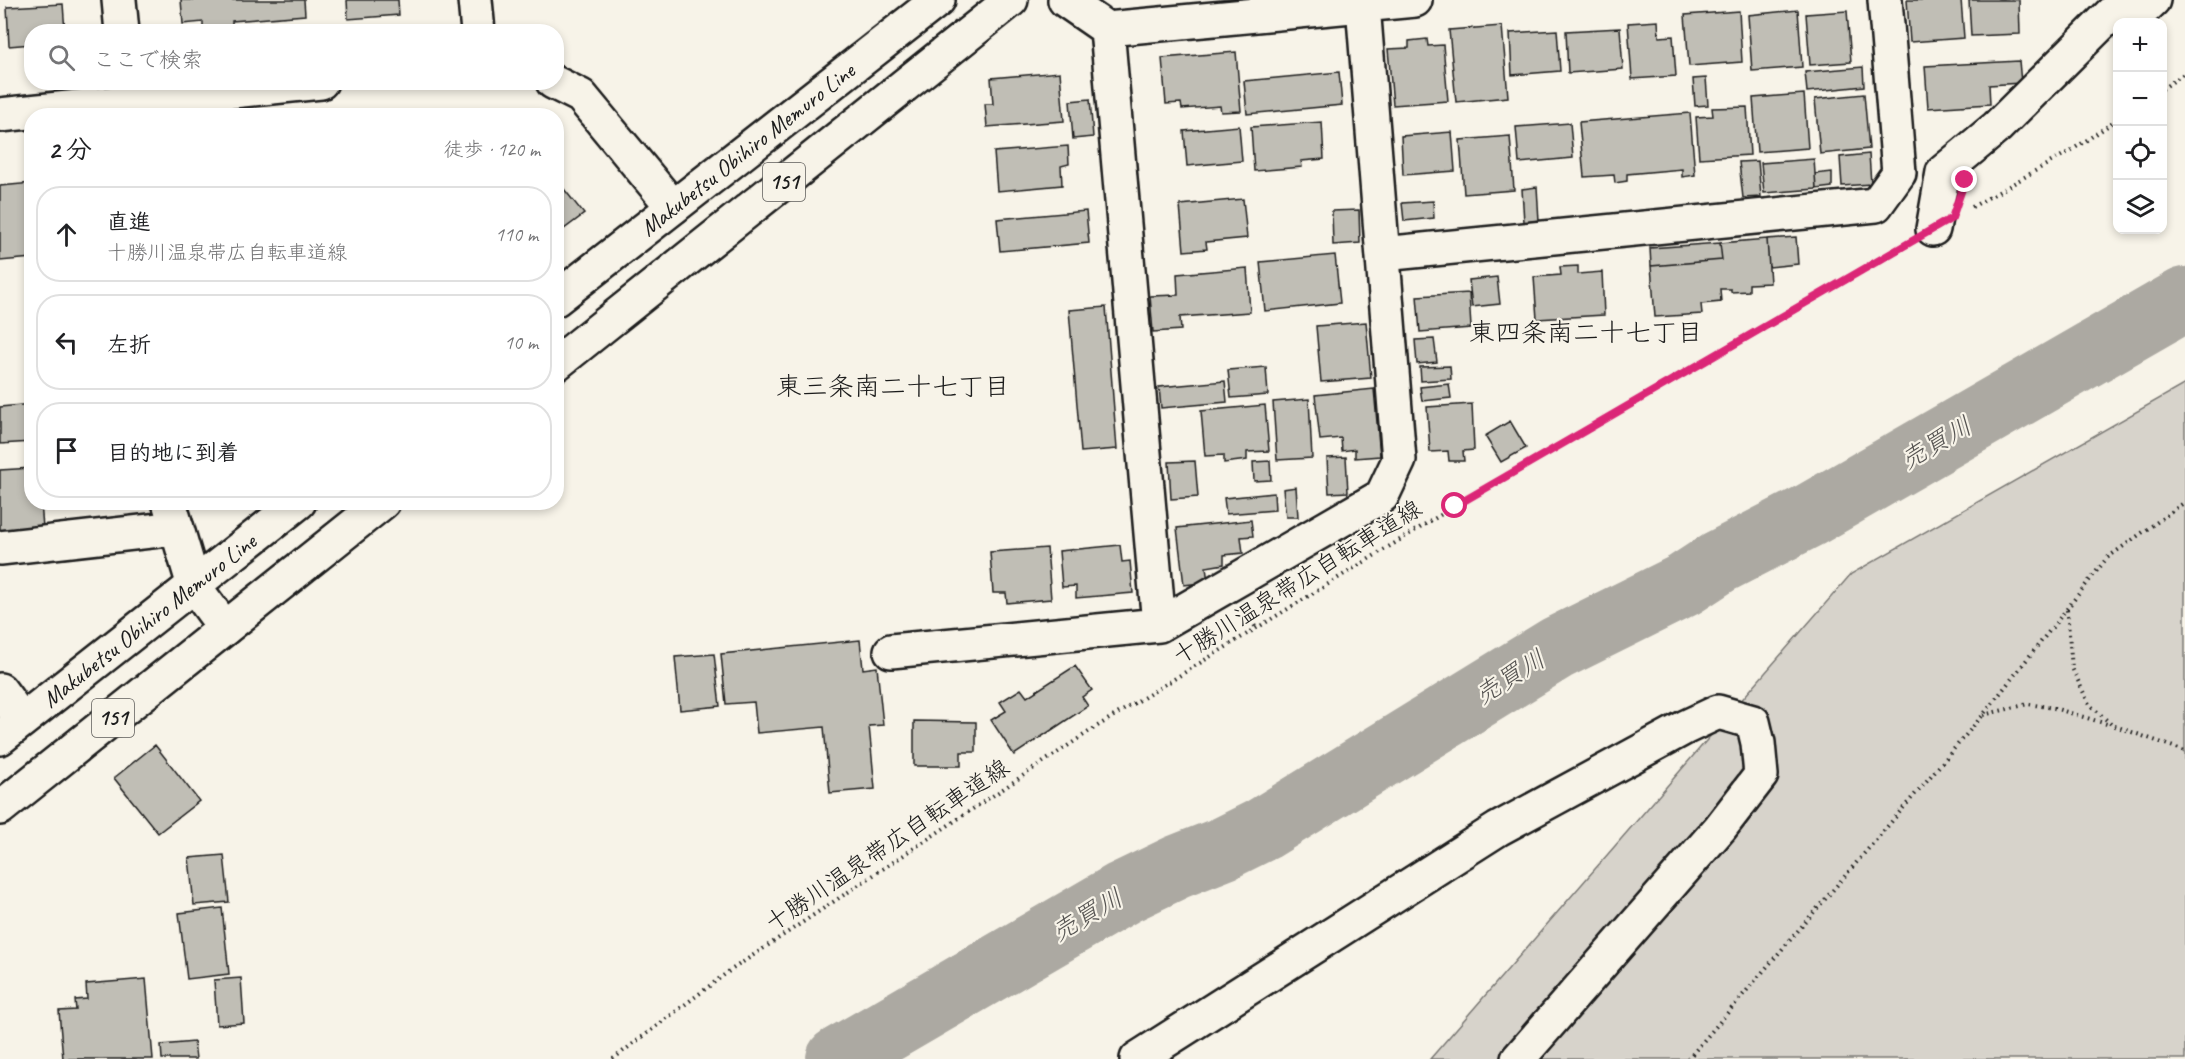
<!DOCTYPE html>
<html lang="ja">
<head>
<meta charset="utf-8">
<style>
	:root { --surface:#fff; --page:#f2f2f2; --text:#202124; --muted:#757577; --line:#e0e0e0 }
	body { margin:0; font-family:Caveat,"Klee One",sans-serif; background:var(--page); color:var(--text) }
	.controls { position:absolute; right:18px; top:18px; display:grid; overflow:hidden; border-radius:12px; box-shadow:0 3px 9px #0003 }
	.controls button { width:54px; height:54px; display:grid; place-items:center; padding:0; border:0; border-bottom:2px solid var(--line); background:var(--surface); color:var(--text); font:30px sans-serif }
	.stop { position:absolute; width:18px; height:18px; margin:-14px; border:4px solid #db2777; border-radius:50%; background:#fff }
	.stop.end { background:#db2777; border-color:#fff; box-shadow:0 2px 6px #0008 }
	.list { margin:0; padding:0; list-style:none }
	h2 { display:flex; justify-content:space-between; align-items:center; height:78px; margin:0; padding:0 24px; font-size:26px }
	h2 small { font-size:20px; font-weight:400; color:var(--muted) }
	.list li { display:grid; grid-template-columns:39px 1fr auto; gap:18px; align-items:center; box-sizing:border-box; height:96px; margin:0 12px 12px; padding:0 12px; border:2px solid var(--line); border-radius:24px }
	.list b { display:block; font-size:22px; white-space:nowrap }
	.list p { margin:0; font-size:20px; white-space:nowrap; color:var(--muted) }
	.list em { font-size:20px; font-style:normal; color:var(--muted) }
	.icon { flex:none; width:33px; height:33px; fill:none; stroke:currentColor; stroke-width:2; stroke-linecap:round; stroke-linejoin:round }
	.map { position:relative; flex:none; width:2185px; height:1059px; overflow:hidden }
	.search { position:absolute; background:var(--surface); box-shadow:0 3px 9px #0003; left:24px; top:24px; width:540px; height:66px; display:flex; align-items:center; gap:15px; box-sizing:border-box; padding:0 21px; border-radius:24px; color:var(--muted); font-size:22px }
	.panel { position:absolute; background:var(--surface); box-shadow:0 3px 9px #0003; left:24px; top:108px; width:540px; height:402px; border-radius:24px }
	.map>svg:first-child { display:block }
	.green { fill:#d7d3cb; stroke:#7a7874; stroke-width:1.5 }
	.lines { fill:none; stroke-linecap:round; stroke-linejoin:round }
	.river { stroke:#aca9a2; stroke-width:64 }
	.building { fill:#c0beb5; stroke:#1c1c1c; stroke-width:1.5 }
	.minor-casing { stroke:#1c1c1c; stroke-width:38 }
	.major-casing { stroke:#1c1c1c; stroke-width:38 }
	.path { stroke:#1c1c1c; stroke-width:4; stroke-dasharray:1.5 4.5; stroke-linecap:butt }
	.minor { stroke:#f7f3e8; stroke-width:33 }
	.major { stroke:#f7f3e8; stroke-width:33 }
	.route { stroke:#db2777; stroke-width:8 }
	.labels { text-anchor:middle; dominant-baseline:central; stroke-width:4.5; stroke-linejoin:round; paint-order:stroke }
	.shield { fill:#f7f3e8; stroke:#5e5c59; stroke-width:1.5 }
	.shield-label { font-size:22px; font-weight:bold; fill:#1c1c1c }
	.street-label { font-size:24px; fill:#1c1c1c; stroke:#f7f3e8 }
	.neighbourhood-label { font-size:26px; fill:#1c1c1c; stroke:#f7f3e8 }
	.water-label { font-size:26px; font-style:italic; fill:#565452; stroke:#f7f3e8 }
</style>
</head>
<body>
<div class="map">
<svg width="2185" height="1059" viewBox="0 0 2185 1059">
	<rect width="100%" height="100%" fill="#f7f3e8"/>
	<filter id="ink" filterUnits="userSpaceOnUse"><feTurbulence type="fractalNoise" baseFrequency=".0167" numOctaves="2"/><feDisplacementMap in="SourceGraphic" scale="12" xChannelSelector="R" yChannelSelector="G"/><feConvolveMatrix kernelMatrix="1 2 1 2 8 2 1 2 1" color-interpolation-filters="sRGB"/></filter>
	<g filter="url(#ink)">
		<path class="green" d="M2185,384V1059H1430L1851,574Z"/>
		<g class="lines">
			<path class="river" d="M838,1059L1123,893L1177,867L1225,848L1263,829L1557,648L1684,585L1719,562L1810,515L2185,299"/>
		</g>
		<path class="building" d="M181,0H304L305,15L232,21V32H203V22L183,24Z
			M347,0H398L399,15L348,19Z
			M1907,0H1961L1964,38L1910,42Z
			M1969,0H2019L2020,34L1971,36Z
			M63,4L65,32H32V44L9,46L7,7Z
			M1798,10L1802,67L1752,71L1748,15Z
			M1739,11L1742,62L1689,66L1685,15Z
			M1847,11L1851,62L1810,65L1806,14Z
			M1658,21L1659,37L1673,36L1676,76L1632,79L1628,23Z
			M1502,26L1508,97L1456,102L1449,30Z
			M1620,28L1623,69L1568,73L1566,31Z
			M1557,30L1560,71L1512,75L1510,33Z
			M1427,39L1428,46L1443,45L1448,101L1393,105L1388,49L1409,48V41Z
			M1236,52L1241,111L1221,112L1220,106L1182,109L1181,103L1166,104L1162,58Z
			M2019,61L2021,83L1989,85L1990,104L1928,108L1925,66Z
			M1863,67L1864,86L1807,92L1805,72Z
			M1060,72L1064,121L987,127L985,104H993L991,78Z
			M1339,72L1342,105L1247,114L1244,81Z
			M1706,78L1708,105L1695,106L1693,79Z
			M1804,94L1808,148L1757,152L1753,98Z
			M1864,94L1869,149L1820,154L1815,99Z
			M1090,99L1093,137L1073,139L1070,101Z
			M1747,107L1750,155L1699,158L1696,117L1713,116L1712,108Z
			M1690,113L1695,175L1682,177V169L1627,174V181L1615,183L1614,175L1584,177L1579,122Z
			M1322,122L1324,159L1301,161L1302,167L1254,171L1251,127Z
			M1570,123L1573,158L1519,163L1516,127Z
			M1239,126L1242,161L1187,166L1184,131Z
			M1452,132L1455,171L1403,175L1401,136Z
			M1510,136L1514,190L1464,194L1460,140Z
			M1068,146L1069,164L1061,166L1062,185L997,191L994,152Z
			M1869,154L1871,184L1842,186L1840,157Z
			M1814,159L1816,189L1764,193L1761,163Z
			M1758,161L1761,197L1743,198L1739,162Z
			M1832,172V187L1816,189L1815,174Z
			M556,179L584,214L556,235Z
			M32,183V258L0,261V186Z
			M1537,187L1539,221L1524,222L1522,189Z
			M1243,199L1247,238L1206,242L1207,249L1184,251L1180,205Z
			M1433,201L1434,218L1404,221L1402,203Z
			M1359,210L1360,243L1333,245L1332,211Z
			M1086,211L1089,243L1000,251L997,219Z
			M1796,237L1798,264L1769,267L1767,239Z
			M1767,239L1770,283L1749,284V291L1731,292V289H1720L1721,302L1701,304L1702,314L1655,317L1651,266L1722,260L1720,243Z
			M1720,243L1722,260L1651,266L1650,248Z
			M1335,255L1340,303L1265,311L1260,262Z
			M1578,266V274L1602,272L1604,315L1537,319L1534,277L1561,275L1560,267Z
			M1247,268L1250,312L1180,317L1181,330L1153,332L1150,296L1178,295L1177,274Z
			M1497,277L1500,304L1472,307L1469,280Z
			M1469,293L1471,328L1420,332L1417,296Z
			M1106,307L1117,449L1081,452L1069,310Z
			M1366,322L1371,378L1321,382L1316,326Z
			M1434,339L1437,362L1417,364L1415,340Z
			M1450,366L1451,379L1421,381L1420,367Z
			M1266,367L1268,395L1231,398L1228,370Z
			M1225,381L1227,402L1161,408L1159,387Z
			M1449,384L1451,398L1422,401L1420,387Z
			M1374,389L1380,456L1355,458V449L1342,451L1341,438L1320,440L1315,395Z
			M1309,399L1312,458L1277,460L1273,402Z
			M32,404V442L0,444V407Z
			M1472,404L1474,450L1463,451L1464,461H1449L1448,451L1430,452L1427,407Z
			M1265,405L1269,451L1247,452V460L1224,463V455L1205,456L1201,411Z
			M1510,421L1526,448L1501,462L1485,436Z
			M1346,457L1348,492L1329,493L1327,458Z
			M1195,461L1198,497L1171,499L1169,462Z
			M1270,461L1271,480L1254,481L1253,462Z
			M32,468V502H41L43,528L0,531V470Z
			M1296,487L1298,517H1286L1283,489Z
			M1274,493L1275,510L1226,514L1224,498Z
			M50,502H102L97,503L98,508L72,511L71,504L50,506Z
			M1251,520L1253,536L1241,537L1243,553L1224,555V564L1206,567L1208,582L1184,585L1177,528Z
			M1120,545L1122,562L1130,561L1133,593L1076,598V586L1062,587L1059,551Z
			M1047,548L1051,599L1007,603L1006,593H993L990,552Z
			M860,640L863,669L877,667L883,725L869,726L875,789L830,793L824,727L757,733L754,702L726,704L721,654Z
			M714,654L720,706L680,710L675,657Z
			M1075,666L1092,690L1082,697L1088,706L1014,755L991,720L1006,711L1000,702L1021,689L1027,697Z
			M914,721L976,722V752H961V766H914Z
			M155,745L199,801L158,833L114,778Z
			M224,855L229,902L194,905L189,858Z
			M222,908L229,974L187,979L179,913Z
			M241,978L244,1023L217,1025L214,980Z
			M146,979L153,1059H63L59,1011L76,1010L75,1000L87,999L86,984Z
			M194,1042L196,1059H162L161,1045Z"/>
		<g class="lines">
			<defs>
				<path id="minor" d="M119,0L122,32
					M475,0L478,32
					M1065,0L1107,29L1415,0
					M2130,22L2153,0
					M1107,29L1159,625
					M553,82L581,96L673,207
					M0,115L321,82
					M1933,229L1943,172L1997,127L2125,0
					M1383,254L1876,205L1899,173L1885,0
					M169,502L194,586L225,628
					M0,548L177,528
					M891,651L1159,625L1382,496L1399,460L1363,5
					M0,690L22,720
					M1137,1059L1498,829L1686,727L1718,712L1753,722L1758,743L1761,775L1720,828L1518,1059"/>
				<g id="major">
					<path id="s1" d="M556,299L938,0"/>
					<path d="M556,364L1011,0"/>
					<path id="s2" d="M0,738L299,502"/>
					<path d="M0,808L383,502"/>
				</g>
			</defs>
			<use href="#minor" class="minor-casing"/>
			<use href="#major" class="major-casing"/>
			<path class="path" d="M2162,89L2185,73
				M1972,207L2072,150L2118,119
				M2067,610L2072,668L2089,704L2112,725L2185,751
				M1248,615L1256,628
				M1983,715L2028,704L2054,708L2110,725
				M613,1059L728,972L1096,727L1455,506L1903,247
				M1688,1059L1983,715L2107,558L2185,502"/>
			<use href="#minor" class="minor"/>
			<use href="#major" class="major"/>
		</g>
	</g>
	<g class="lines" filter="url(#ink)">
		<path class="route" d="M1455,506L1952,218L1965,180"/>
	</g>
	<g class="labels">
		<g class="shield">
			<rect x="763" y="163" width="42" height="38" rx="4.5"/>
			<rect x="92" y="699" width="42" height="38" rx="4.5"/>
		</g>
		<g class="shield-label">
			<text x="784" y="182">151</text>
			<text x="113" y="718">151</text>
		</g>
		<g class="street-label">
			<text stroke="none"><textPath href="#s1" startOffset="243">Makubetsu Obihiro Memuro Line</textPath></text>
			<text transform="translate(1297 582) rotate(-32)">十勝川温泉帯広自転車道線</text>
			<text stroke="none"><textPath href="#s2" startOffset="190">Makubetsu Obihiro Memuro Line</textPath></text>
			<text transform="translate(887 845) rotate(-34)">十勝川温泉帯広自転車道線</text>
		</g>
		<g class="neighbourhood-label">
			<text x="1586" y="332">東四条南二十七丁目</text>
			<text x="893" y="386">東三条南二十七丁目</text>
		</g>
		<g class="water-label">
			<text transform="translate(1936 443) rotate(-30)">売買川</text>
			<text transform="translate(1510 677) rotate(-32)">売買川</text>
			<text transform="translate(1087 915) rotate(-30)">売買川</text>
		</g>
	</g>
</svg>
<div class="controls">
<button>+</button>
<button>−</button>
<button><svg class="icon" aria-label="locate" viewBox="0 0 24 24"><circle cx="12" cy="12" r="6"/><path d="M12 2v4M12 18v4M2 12h4M18 12h4"/></svg></button>
<button><svg class="icon" aria-label="layers" viewBox="0 0 24 24"><path d="M12 4l9 5-9 5-9-5zM3 14l9 5 9-5"/></svg></button>
</div>
<div class="stop" style="left:1455px;top:506px"></div>
<div class="stop end" style="left:1965px;top:180px"></div>
<div class="search"><svg class="icon" aria-label="search" viewBox="0 0 24 24"><circle cx="10" cy="10" r="6"/><path d="M15 15l6 6"/></svg>ここで検索</div>
<section class="panel">
<h2>2 分<small>徒歩 · 120 m</small></h2>
<ul class="list">
<li><svg class="icon" aria-label="ahead" viewBox="0 0 24 24"><path d="M12 20V5M6 11l6-6 6 6"/></svg><div><b>直進</b><p>十勝川温泉帯広自転車道線</p></div><em>110 m</em></li>
<li><svg class="icon" aria-label="left" viewBox="0 0 24 24"><path d="M17 20v-9H6M10 6l-5 5 5 5"/></svg><div><b>左折</b></div><em>10 m</em></li>
<li><svg class="icon" aria-label="arrive" viewBox="0 0 24 24"><path d="M6 21V4h12l-3 4 3 4H6"/></svg><div><b>目的地に到着</b></div></li>
</ul>
</section>
</div>
</body>
</html>
